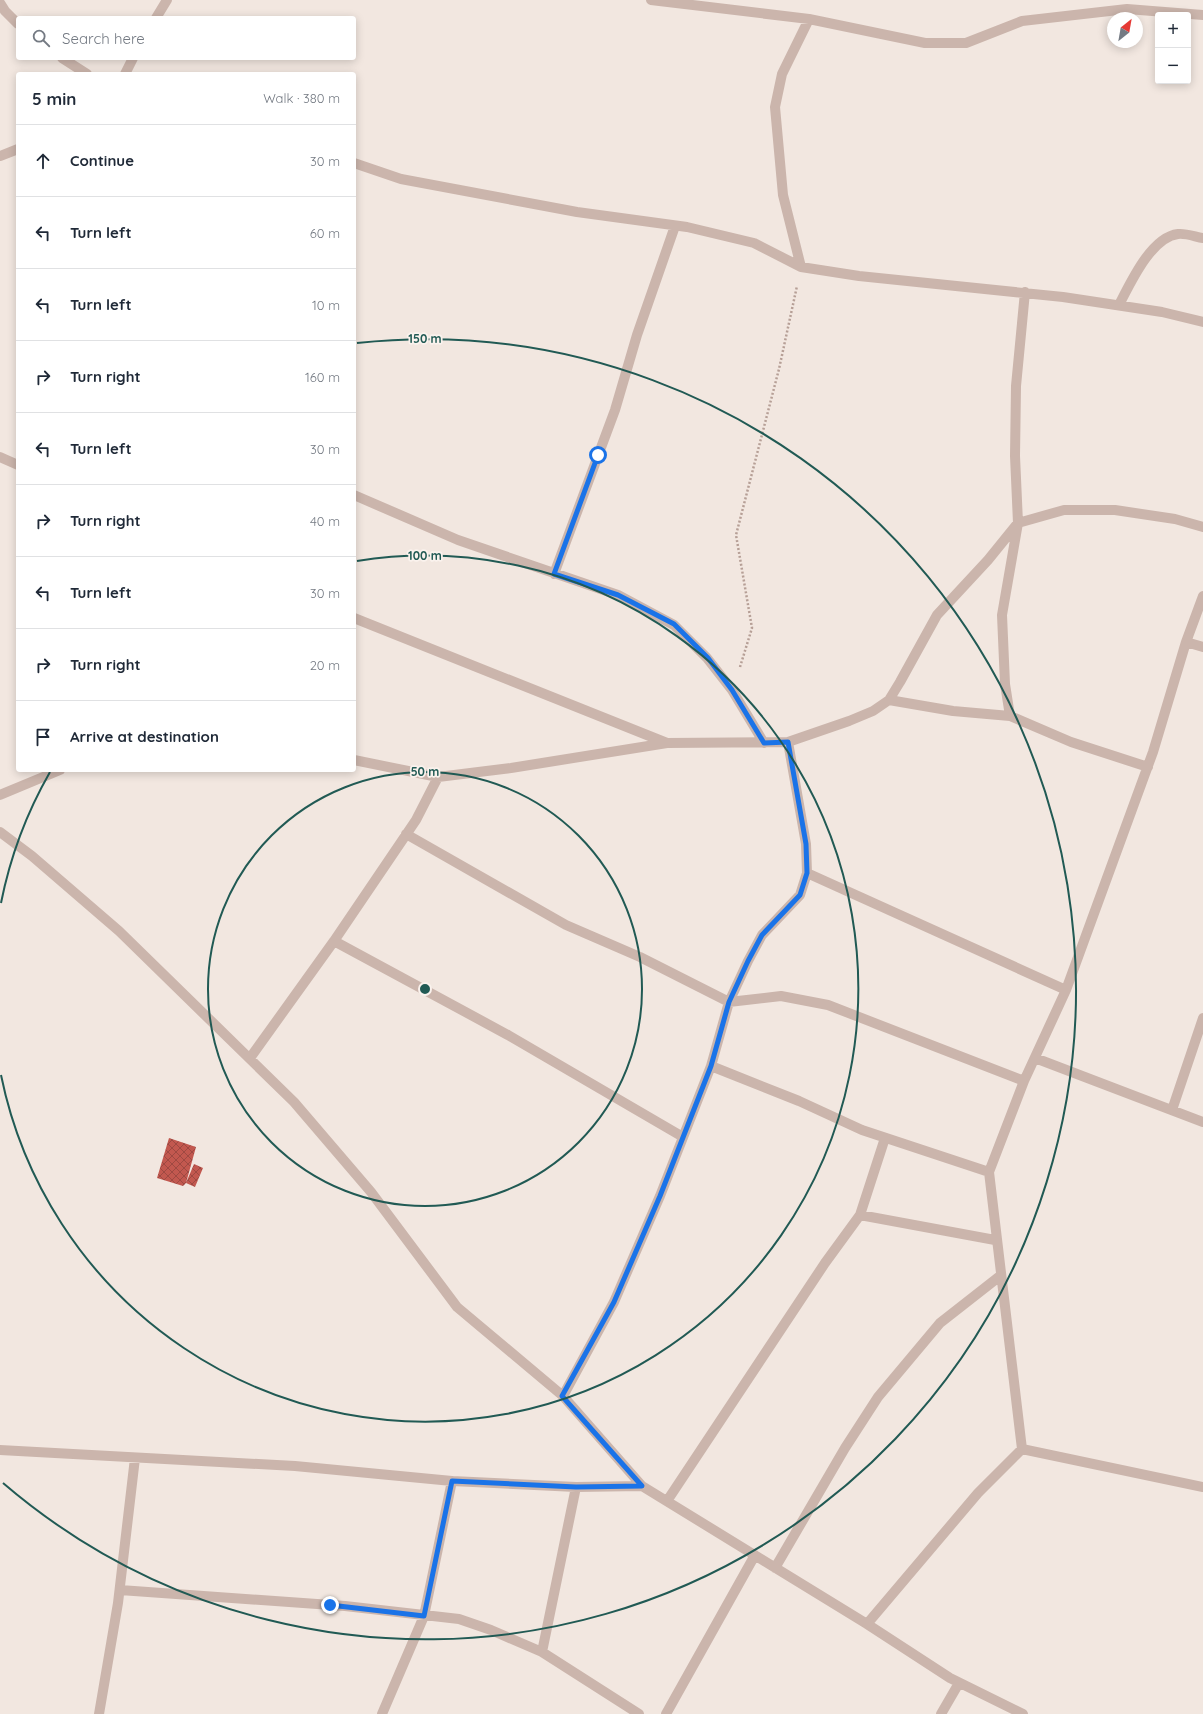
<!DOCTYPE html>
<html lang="en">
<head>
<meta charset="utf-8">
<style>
	:root { --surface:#fff; --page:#f2f2f3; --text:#1f2937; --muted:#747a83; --line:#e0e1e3 }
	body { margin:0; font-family:Quicksand,sans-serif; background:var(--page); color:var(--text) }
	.controls { position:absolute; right:12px; top:12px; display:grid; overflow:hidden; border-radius:4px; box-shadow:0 2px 10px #0003 }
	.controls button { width:36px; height:36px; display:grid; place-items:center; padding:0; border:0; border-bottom:1px solid var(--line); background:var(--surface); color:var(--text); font:20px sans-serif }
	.compass { position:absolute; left:1107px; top:12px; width:36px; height:36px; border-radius:50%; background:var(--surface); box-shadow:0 2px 10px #0003; rotate:31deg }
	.stop { position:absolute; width:12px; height:12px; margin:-9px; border:3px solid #1a73e8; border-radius:50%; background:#fff }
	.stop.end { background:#1a73e8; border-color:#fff; box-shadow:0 1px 4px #0008 }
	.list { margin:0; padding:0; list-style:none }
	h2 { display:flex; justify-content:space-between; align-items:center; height:52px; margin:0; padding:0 16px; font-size:17px }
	h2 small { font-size:13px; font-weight:400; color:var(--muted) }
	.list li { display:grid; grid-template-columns:26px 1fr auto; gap:12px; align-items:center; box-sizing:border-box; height:72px; padding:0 16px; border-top:1px solid var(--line) }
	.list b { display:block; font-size:15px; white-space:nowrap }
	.list em { font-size:13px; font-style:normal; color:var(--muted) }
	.icon { flex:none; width:22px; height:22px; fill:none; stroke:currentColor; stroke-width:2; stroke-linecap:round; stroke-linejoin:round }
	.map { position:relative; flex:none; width:1203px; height:1714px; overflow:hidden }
	.search { position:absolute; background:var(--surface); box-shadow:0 2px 10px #0003; left:16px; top:16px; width:340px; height:44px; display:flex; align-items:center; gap:10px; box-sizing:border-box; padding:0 14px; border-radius:4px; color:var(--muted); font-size:15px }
	.panel { position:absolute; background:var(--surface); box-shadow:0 2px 10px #0003; left:16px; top:72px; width:340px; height:700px; border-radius:4px }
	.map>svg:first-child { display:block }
	.building { fill:url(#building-cross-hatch) }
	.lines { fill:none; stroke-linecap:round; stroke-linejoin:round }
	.path { stroke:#b69f96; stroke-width:2.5; stroke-dasharray:2 2; stroke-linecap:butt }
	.minor { stroke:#cbb5ac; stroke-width:10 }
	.route { stroke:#1a73e8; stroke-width:5 }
	.ring { fill:none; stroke:#215a54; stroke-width:2 }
	.centre { fill:#215a54; stroke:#faf2ed; stroke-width:2 }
	.ring-label { font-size:12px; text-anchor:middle; font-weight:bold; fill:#215a54; stroke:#faf2ed; stroke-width:3.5; stroke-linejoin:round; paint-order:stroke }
</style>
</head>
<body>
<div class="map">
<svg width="1203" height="1714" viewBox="0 0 1203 1714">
	<defs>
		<pattern id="building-cross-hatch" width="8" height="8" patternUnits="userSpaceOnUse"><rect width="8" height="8" fill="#c2584f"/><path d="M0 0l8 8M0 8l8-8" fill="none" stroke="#9f4942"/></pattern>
	</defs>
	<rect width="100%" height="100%" fill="#f2e7e0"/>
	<path class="building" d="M169,1138L196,1147L186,1183L183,1186L157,1178Z
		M194,1164L203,1168L195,1187L186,1183Z"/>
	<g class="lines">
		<path class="path" d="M740,667L752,628L736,535L779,369L797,286"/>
		<path class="minor" d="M651,0L809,19L925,43H966L1022,21L1127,9L1203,15
			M0,3L5,11L18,24
			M156,18L167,0
			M62,58L87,74
			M125,74L133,58
			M0,156L18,149
			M354,163L401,179L577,212L687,227L754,243L801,267L859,276L1063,297L1162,312L1203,322
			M801,267L783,195L775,107L782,74L809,19
			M1119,305C1130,284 1151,237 1178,234C1186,233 1196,237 1203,238
			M0,457L18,465
			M354,495L458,540L618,595L674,625L707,658L732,690L764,743
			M554,574L615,410L637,335L675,226
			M354,618L667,743
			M1186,642L1203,647
			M889,700L953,711L1010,716L1071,742L1148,767
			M1010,716L1005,684L1002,615L1018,523L1015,456L1016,386L1025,292
			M354,760L438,777L511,768L667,743L788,742L849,721L873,711L889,700L900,682L937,615L988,560L1018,523L1064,510H1115L1175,519L1203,527
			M0,795L60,770
			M0,832L32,856L119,931L294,1102L371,1192L457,1307L563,1396L642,1486
			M406,834L566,925L640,957L729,1002L781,996L828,1005L1024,1081
			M807,873L1066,990
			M334,941L508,1035L683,1137
			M250,1058L334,941L416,820L438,777
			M1035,1058L1203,1122
			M711,1066L799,1101L862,1130L989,1172
			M1172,1110L1203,1018
			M860,1215L995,1240
			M563,1396L614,1302L660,1196L711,1066L729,1002L748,961L762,935L800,895L807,873L806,844L788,742
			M1022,1449L989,1172L1024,1081L1066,990L1153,752L1186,642L1203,596
			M1022,1449L1203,1487
			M0,1450L295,1466L452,1481L576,1487L642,1486L867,1624L950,1678L1023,1714
			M667,1501L825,1263L860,1215L885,1138
			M775,1568L845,1448L878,1397L940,1323L1000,1276
			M120,1590L345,1606L459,1619L491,1630L542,1652L639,1714
			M867,1624L978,1493L1022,1449
			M542,1652L576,1487
			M99,1714L118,1603L135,1458
			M382,1714L424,1616L452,1481
			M666,1714L755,1555
			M941,1714L959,1683"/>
	</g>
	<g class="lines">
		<path class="route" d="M330,1605L424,1616L452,1481L576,1487L642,1486L562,1396L614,1302L660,1196L711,1066L729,1002L748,961L762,935L800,895L807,873L806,844L788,742L764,743L732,690L708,658L674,624L618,595L554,574L598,455"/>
	</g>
	<g class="ring">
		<circle cx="425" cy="989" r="217"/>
		<path d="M1 903A433 433 0 0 1 50 772M357 561A433 433 0 1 1 1 1075"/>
		<path d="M357 343A650 650 0 1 1 3 1483"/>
	</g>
	<circle cx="425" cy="989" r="6" class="centre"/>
	<g class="ring-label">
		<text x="425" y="343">150 m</text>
		<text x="425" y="560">100 m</text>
		<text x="425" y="776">50 m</text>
	</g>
</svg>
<div class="controls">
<button>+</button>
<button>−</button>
</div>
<svg class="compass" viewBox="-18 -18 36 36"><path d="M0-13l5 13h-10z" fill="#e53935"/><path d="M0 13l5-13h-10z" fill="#747a83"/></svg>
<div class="stop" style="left:598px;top:455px"></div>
<div class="stop end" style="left:330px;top:1605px"></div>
<div class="search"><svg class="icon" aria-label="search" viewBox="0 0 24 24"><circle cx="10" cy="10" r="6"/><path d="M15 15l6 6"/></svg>Search here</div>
<section class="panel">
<h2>5 min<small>Walk · 380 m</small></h2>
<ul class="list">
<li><svg class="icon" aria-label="ahead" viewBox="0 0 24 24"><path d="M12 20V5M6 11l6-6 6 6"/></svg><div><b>Continue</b></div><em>30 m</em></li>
<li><svg class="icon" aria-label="left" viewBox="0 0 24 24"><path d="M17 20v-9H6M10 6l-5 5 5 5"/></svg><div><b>Turn left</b></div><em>60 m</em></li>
<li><svg class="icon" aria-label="left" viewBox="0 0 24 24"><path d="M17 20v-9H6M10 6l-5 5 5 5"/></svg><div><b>Turn left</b></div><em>10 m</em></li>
<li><svg class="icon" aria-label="right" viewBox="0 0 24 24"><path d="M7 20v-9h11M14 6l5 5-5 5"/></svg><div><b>Turn right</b></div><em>160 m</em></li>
<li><svg class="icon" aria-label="left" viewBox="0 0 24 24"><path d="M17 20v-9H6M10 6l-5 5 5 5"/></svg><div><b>Turn left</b></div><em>30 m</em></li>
<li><svg class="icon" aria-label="right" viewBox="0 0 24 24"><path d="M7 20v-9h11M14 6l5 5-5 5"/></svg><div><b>Turn right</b></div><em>40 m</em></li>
<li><svg class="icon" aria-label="left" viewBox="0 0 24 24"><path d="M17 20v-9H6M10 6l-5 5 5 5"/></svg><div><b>Turn left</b></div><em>30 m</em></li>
<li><svg class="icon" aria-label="right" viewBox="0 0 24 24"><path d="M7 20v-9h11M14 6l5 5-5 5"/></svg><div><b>Turn right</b></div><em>20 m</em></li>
<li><svg class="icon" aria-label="arrive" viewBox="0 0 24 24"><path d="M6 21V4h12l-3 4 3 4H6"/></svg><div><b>Arrive at destination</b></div></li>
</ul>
</section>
</div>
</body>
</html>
